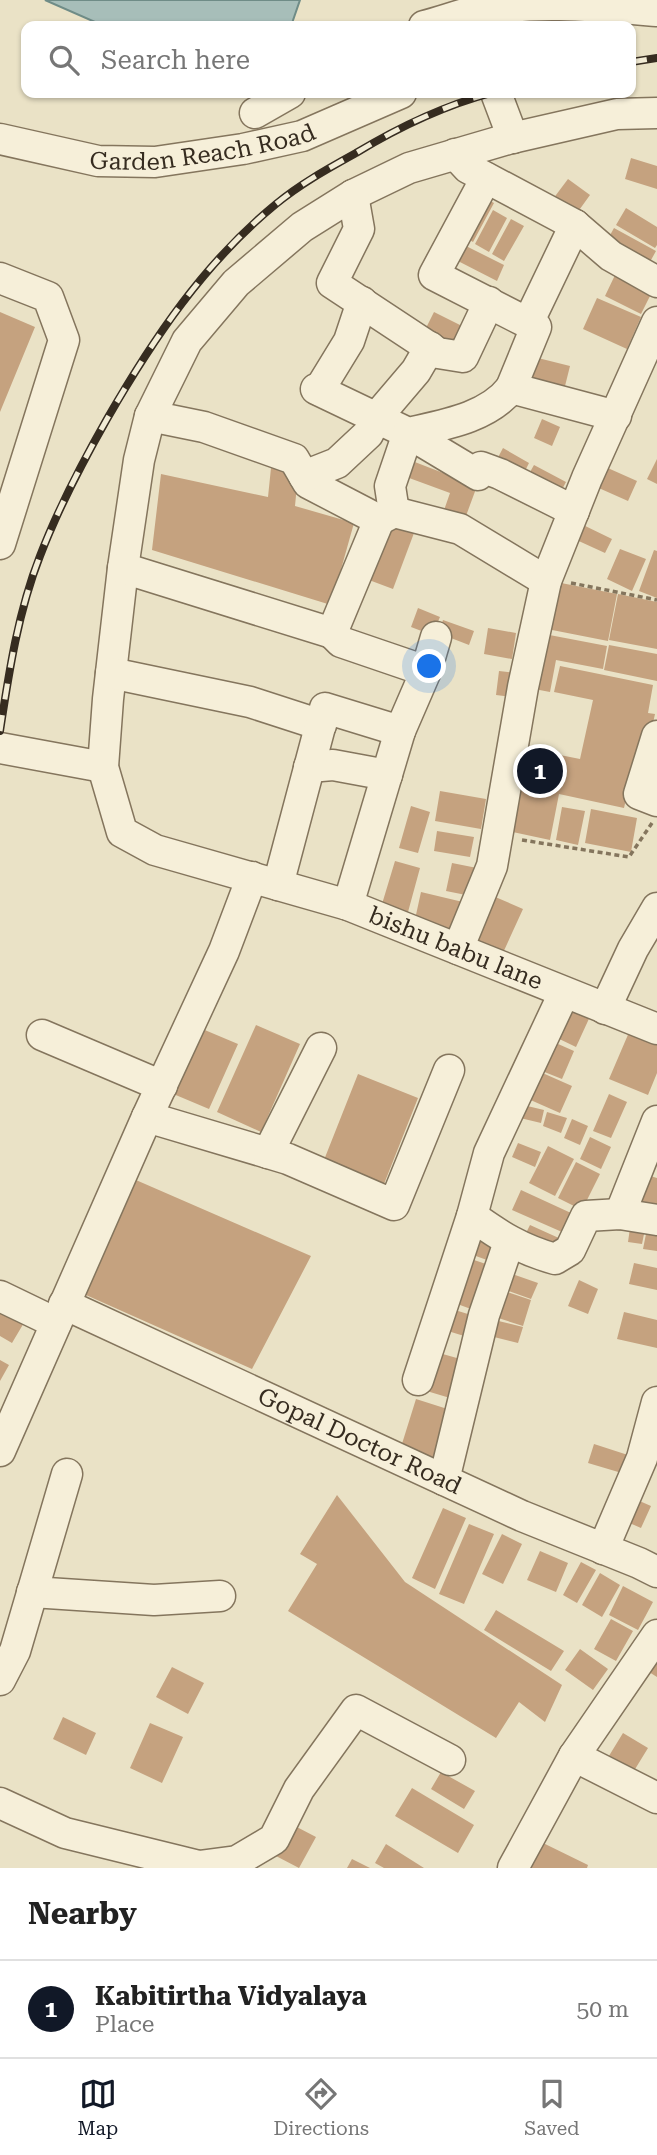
<!DOCTYPE html>
<html lang="en">
<head>
<meta charset="utf-8">
<style>
	:root { --surface:#fff; --page:#f6f6f6; --text:#222; --muted:#767676; --line:#e0e0e0; --accent:#111827 }
	body { margin:0; font-family:"Roboto Serif",serif; background:var(--page); color:var(--text) }
	.you { position:absolute; left:430px; top:667px; width:24px; height:24px; margin:-18px; border:5px solid #fff; border-radius:50%; background:#1a73e8; box-shadow:0 0 0 10px #1a73e833 }
	.badge { display:grid; place-items:center; width:46px; height:46px; border-radius:50%; background:var(--accent); color:#fff; font-size:23px; font-weight:700 }
	.pin { position:absolute; translate:-50% -50%; border:4px solid #fff; box-shadow:0 2px 7px #0006 }
	.list { margin:0; padding:0; list-style:none }
	h2 { display:flex; justify-content:space-between; align-items:center; height:91px; margin:0; padding:0 28px; font-size:30px }
	h2 small { font-size:23px; font-weight:400; color:var(--muted) }
	.list li { display:grid; grid-template-columns:46px 1fr auto; gap:21px; align-items:center; box-sizing:border-box; height:98px; padding:0 28px; border-top:2px solid var(--line) }
	.list b { display:block; font-size:26px; white-space:nowrap }
	.list p { margin:0; font-size:23px; white-space:nowrap; color:var(--muted) }
	.list em { font-size:23px; font-style:normal; color:var(--muted) }
	.icon { flex:none; width:38px; height:38px; fill:none; stroke:currentColor; stroke-width:2; stroke-linecap:round; stroke-linejoin:round }
	.map { position:relative; flex:none; width:657px; height:1868px; overflow:hidden }
	.search { position:absolute; background:var(--surface); box-shadow:0 2px 5px #0004; left:21px; right:21px; top:21px; height:77px; display:flex; align-items:center; gap:18px; box-sizing:border-box; padding:0 24px; border-radius:14px; color:var(--muted); font-size:26px }
	.sheet { height:189px; background:var(--surface) }
	nav { display:flex; justify-content:space-around; align-items:center; box-sizing:border-box; height:98px; border-top:2px solid var(--line); background:var(--surface); font-size:19px; color:var(--muted) }
	nav a { display:grid; justify-items:center; gap:4px }
	nav .on { color:var(--accent) }
	.map>svg:first-child { display:block }
	.water { fill:#a7beb9; stroke:#6f8c87; stroke-width:2 }
	.building { fill:#c5a27f }
	.lines { fill:none; stroke-linecap:round; stroke-linejoin:round }
	.minor-casing { stroke:#84755d; stroke-width:33 }
	.path { stroke:#84755d; stroke-width:3.5; stroke-dasharray:5 3.5; stroke-linecap:butt }
	.minor { stroke:#f6efd9; stroke-width:30 }
	.rail-casing { stroke:#362c20; stroke-width:8 }
	.rail { stroke:#f2ecd5; stroke-width:5; stroke-dasharray:16; stroke-linecap:butt }
	.labels { text-anchor:middle; dominant-baseline:central; stroke-width:6; stroke-linejoin:round; paint-order:stroke }
	.street-label { font-size:24px; fill:#362c20; stroke:#f2ecd5 }
</style>
</head>
<body>
<div class="map">
<svg width="657" height="1868" viewBox="0 0 657 1868">
	<rect width="100%" height="100%" fill="#eae2c6"/>
	<path class="water" d="M45,0H300L291,26H104Z"/>
	<path class="building" d="M631,158L657,166V189L625,179Z
		M568,179L590,195L572,220L550,203Z
		M479,195L494,203L473,242L458,233Z
		M626,208L657,227V245L655,248L616,225Z
		M493,210L507,218L489,252L475,244Z
		M511,219L524,226L504,261L492,254Z
		M614,228L656,251L646,269L604,246Z
		M464,245L504,265L497,281L456,260Z
		M616,273L652,292L641,314L605,296Z
		M597,298L641,317L627,349L583,329Z
		M0,312L35,327L0,412Z
		M434,312L472,331L461,353L423,334Z
		M530,356L570,366L562,398L522,387Z
		M542,419L560,427L552,446L534,438Z
		M503,448L529,463L521,479L494,465Z
		M407,459L477,486L463,524L442,516L450,493L401,475Z
		M657,459V484L647,479Z
		M534,465L566,482L558,497L526,479Z
		M601,465L637,481L628,501L592,485Z
		M271,468L298,474L295,506L354,523L331,605L152,550L161,474L268,497Z
		M393,516L417,525L393,589L369,580Z
		M577,522L612,539L605,553L570,537Z
		M620,549L646,559L632,591L607,579Z
		M654,550L657,551V598L639,591Z
		M556,582L617,594L608,641L547,629Z
		M618,594L657,602V649L609,640Z
		M418,608L440,617L432,635L411,627Z
		M443,620L474,631L469,645L438,633Z
		M488,628L516,633L512,659L484,654Z
		M539,633L607,646L603,669L556,660L550,692L529,688Z
		M609,645L657,654V681L604,670Z
		M560,666L653,685L648,713L655,714L647,750L638,748L624,808L559,794L550,840L503,830L520,747L580,759L593,700L554,692Z
		M499,671L517,673L513,697L496,695Z
		M440,791L486,799L481,829L435,821Z
		M411,806L430,812L418,853L399,848Z
		M562,807L585,811L578,845L556,840Z
		M591,809L637,818L631,852L585,843Z
		M437,831L474,837L470,857L434,851Z
		M395,861L420,868L408,912L382,904Z
		M452,863L477,868L471,896L446,891Z
		M421,892L467,903L459,935L414,924Z
		M493,896L523,909L502,955L473,942Z
		M567,999L593,1010L576,1047L551,1035Z
		M256,1025L300,1044L261,1132L217,1112Z
		M200,1028L238,1044L209,1109L171,1093Z
		M630,1030L657,1041V1073L648,1095L609,1079Z
		M549,1040L574,1051L562,1079L537,1069Z
		M538,1071L572,1086L560,1113L526,1098Z
		M358,1074L418,1098L384,1184L324,1160Z
		M609,1094L627,1102L611,1138L593,1131Z
		M519,1104L544,1110L541,1123L516,1117Z
		M547,1112L567,1118L561,1133L543,1126Z
		M572,1119L588,1126L580,1145L564,1138Z
		M590,1137L611,1147L601,1169L580,1159Z
		M518,1143L541,1152L535,1167L512,1157Z
		M548,1146L574,1159L555,1196L529,1183Z
		M576,1162L600,1174L582,1210L558,1198Z
		M637,1172L657,1178V1218L625,1208Z
		M129,1177L311,1256L252,1369L77,1291Z
		M521,1190L571,1213L562,1232L512,1210Z
		M631,1221L646,1224L642,1244L628,1242Z
		M648,1224L657,1226V1251L643,1249Z
		M530,1225L561,1239L552,1258L521,1243Z
		M469,1231L505,1244L498,1264L462,1251Z
		M465,1257L498,1268L482,1313L449,1301Z
		M634,1263L657,1268V1290L629,1284Z
		M501,1270L538,1283L531,1299L495,1286Z
		M579,1280L598,1289L588,1314L568,1306Z
		M495,1288L531,1300L523,1326L486,1314Z
		M0,1300L28,1316L12,1343L0,1336Z
		M445,1307L481,1318L474,1339L438,1328Z
		M624,1312L657,1320V1348L617,1339Z
		M486,1318L523,1327L518,1343L482,1334Z
		M432,1351L471,1362L460,1401L420,1389Z
		M0,1360L9,1365L0,1381Z
		M416,1399L460,1413L445,1461L401,1447Z
		M594,1444L631,1456L625,1474L588,1463Z
		M337,1495L405,1582L562,1685L545,1722L519,1702L496,1738L288,1611L317,1564L300,1554Z
		M628,1496L651,1506L641,1528L618,1518Z
		M443,1508L466,1518L435,1589L412,1578Z
		M469,1524L494,1534L464,1604L439,1594Z
		M502,1534L522,1544L503,1584L482,1574Z
		M540,1551L568,1563L556,1592L527,1580Z
		M581,1562L596,1570L577,1603L563,1595Z
		M600,1573L620,1585L602,1617L582,1605Z
		M623,1586L653,1602L638,1630L609,1615Z
		M496,1610L564,1651L551,1671L484,1630Z
		M611,1619L633,1631L616,1661L594,1649Z
		M580,1649L608,1669L593,1690L565,1670Z
		M657,1657V1677L649,1672Z
		M172,1667L204,1683L188,1714L156,1697Z
		M63,1717L96,1733L86,1755L53,1739Z
		M150,1723L183,1737L162,1783L130,1768Z
		M623,1733L648,1748L629,1779L604,1764Z
		M441,1772L475,1791L464,1809L431,1789Z
		M412,1788L474,1825L458,1853L395,1816Z
		M293,1825L316,1837L299,1868L276,1856Z
		M541,1842L588,1865L587,1868H528Z
		M386,1844L424,1868H384L375,1863Z
		M352,1859L370,1868H347Z"/>
	<g class="lines">
		<defs>
			<g id="minor">
				<path d="M424,26C440,22 456,16 472,12C533,0 595,6 657,11"/>
				<path d="M496,93L513,138"/>
				<path d="M255,113L290,93"/>
				<path id="s1" d="M657,113L617,114L508,139L409,168L353,195L302,227L236,283L187,341L150,416L139,460L123,568L108,699L103,767L122,832L155,850L348,905L657,1029"/>
				<path id="s2" d="M0,139L98,161L155,162L243,149L302,136L401,93"/>
				<path d="M455,154L468,168L575,225L611,256L657,282"/>
				<path d="M486,178L434,275L528,323"/>
				<path d="M353,195L359,229L332,283L438,353L463,357L489,302"/>
				<path d="M575,225L528,323L536,327L511,388L616,416"/>
				<path d="M0,278L48,297L64,340L0,544"/>
				<path d="M316,389L408,433C443,425 488,418 511,388"/>
				<path d="M319,390L349,341L362,302"/>
				<path d="M150,416L204,427L294,459L308,483L379,520L394,512L460,529L546,581"/>
				<path d="M304,476L337,463L368,434L376,418L416,371L430,347"/>
				<path d="M394,512L390,486L408,433L478,475L481,467L500,474L574,511"/>
				<path d="M123,568L332,633L379,520"/>
				<path d="M332,633L341,642L426,671"/>
				<path d="M111,673L250,702L321,725"/>
				<path d="M657,736L639,794L657,801"/>
				<path d="M0,748L103,767"/>
				<path d="M309,767L333,765L387,775"/>
				<path d="M278,885L325,708L400,731L426,671L436,637"/>
				<path d="M348,905L400,731"/>
				<path d="M458,949L492,866L523,687L546,581L587,478L657,322"/>
				<path d="M605,1009L633,949L657,908"/>
				<path d="M42,1035L162,1086"/>
				<path d="M147,1117L288,1159L394,1205L449,1070"/>
				<path d="M268,1153L321,1048"/>
				<path d="M620,1214L657,1121"/>
				<path d="M472,1216C500,1236 520,1249 555,1259L570,1250L586,1216L620,1214L657,1220"/>
				<path d="M0,1296L56,1323"/>
				<path id="s3" d="M64,1304L522,1516L639,1563L657,1572"/>
				<path d="M418,1380L472,1216L489,1153L564,993"/>
				<path d="M0,1451L147,1117L224,951L252,877"/>
				<path d="M444,1480L484,1315L509,1242"/>
				<path d="M603,1549L642,1458L657,1402"/>
				<path d="M32,1592L154,1600L220,1596"/>
				<path d="M0,1680L15,1651L67,1474"/>
				<path d="M574,1756L657,1798"/>
				<path d="M0,1803L65,1833L199,1866L237,1861L274,1839L299,1789L356,1710L450,1760"/>
				<path d="M513,1868L574,1756L657,1635"/>
			</g>
		</defs>
		<use href="#minor" class="minor-casing"/>
		<path class="path" d="M571,583L657,600
			M522,840L629,857L652,823"/>
		<use href="#minor" class="minor"/>
		<defs>
			<path id="rail" d="M631,62L657,58
				M0,731C9,672 18,612 40,556C58,509 82,463 107,419C153,339 204,263 276,204C300,184 329,168 356,153C399,127 443,106 491,93"/>
		</defs>
		<use href="#rail" class="rail-casing"/>
		<use href="#rail" class="rail"/>
	</g>
	<g class="labels">
		<g class="street-label">
			<text stroke="none"><textPath href="#s2" startOffset="206">Garden Reach Road</textPath></text>
			<text stroke="none"><textPath href="#s1" startOffset="1400">bishu babu lane</textPath></text>
			<text stroke="none"><textPath href="#s3" startOffset="326">Gopal Doctor Road</textPath></text>
		</g>
	</g>
</svg>
<div class="you"></div>
<div class="pin badge" style="left:540px;top:771px">1</div>
<div class="search"><svg class="icon" aria-label="search" viewBox="0 0 24 24"><circle cx="10" cy="10" r="6"/><path d="M15 15l6 6"/></svg>Search here</div>
</div>
<section class="sheet">
<h2>Nearby<small></small></h2>
<ul class="list">
<li><span class="badge">1</span><div><b>Kabitirtha Vidyalaya</b><p>Place</p></div><em>50 m</em></li>
</ul>
</section>
<nav>
<a class="on"><svg class="icon" aria-label="map" viewBox="0 0 24 24"><path d="M3 6l6-2 6 2 6-2v14l-6 2-6-2-6 2zM9 4v14M15 6v14"/></svg>Map</a>
<a><svg class="icon" aria-label="directions" viewBox="0 0 24 24"><path d="M12 3l9 9-9 9-9-9zM9 14v-3h6M13 9l2 2-2 2"/></svg>Directions</a>
<a><svg class="icon" aria-label="saved" viewBox="0 0 24 24"><path d="M7 4h10v16l-5-4-5 4z"/></svg>Saved</a>
</nav>
</body>
</html>
